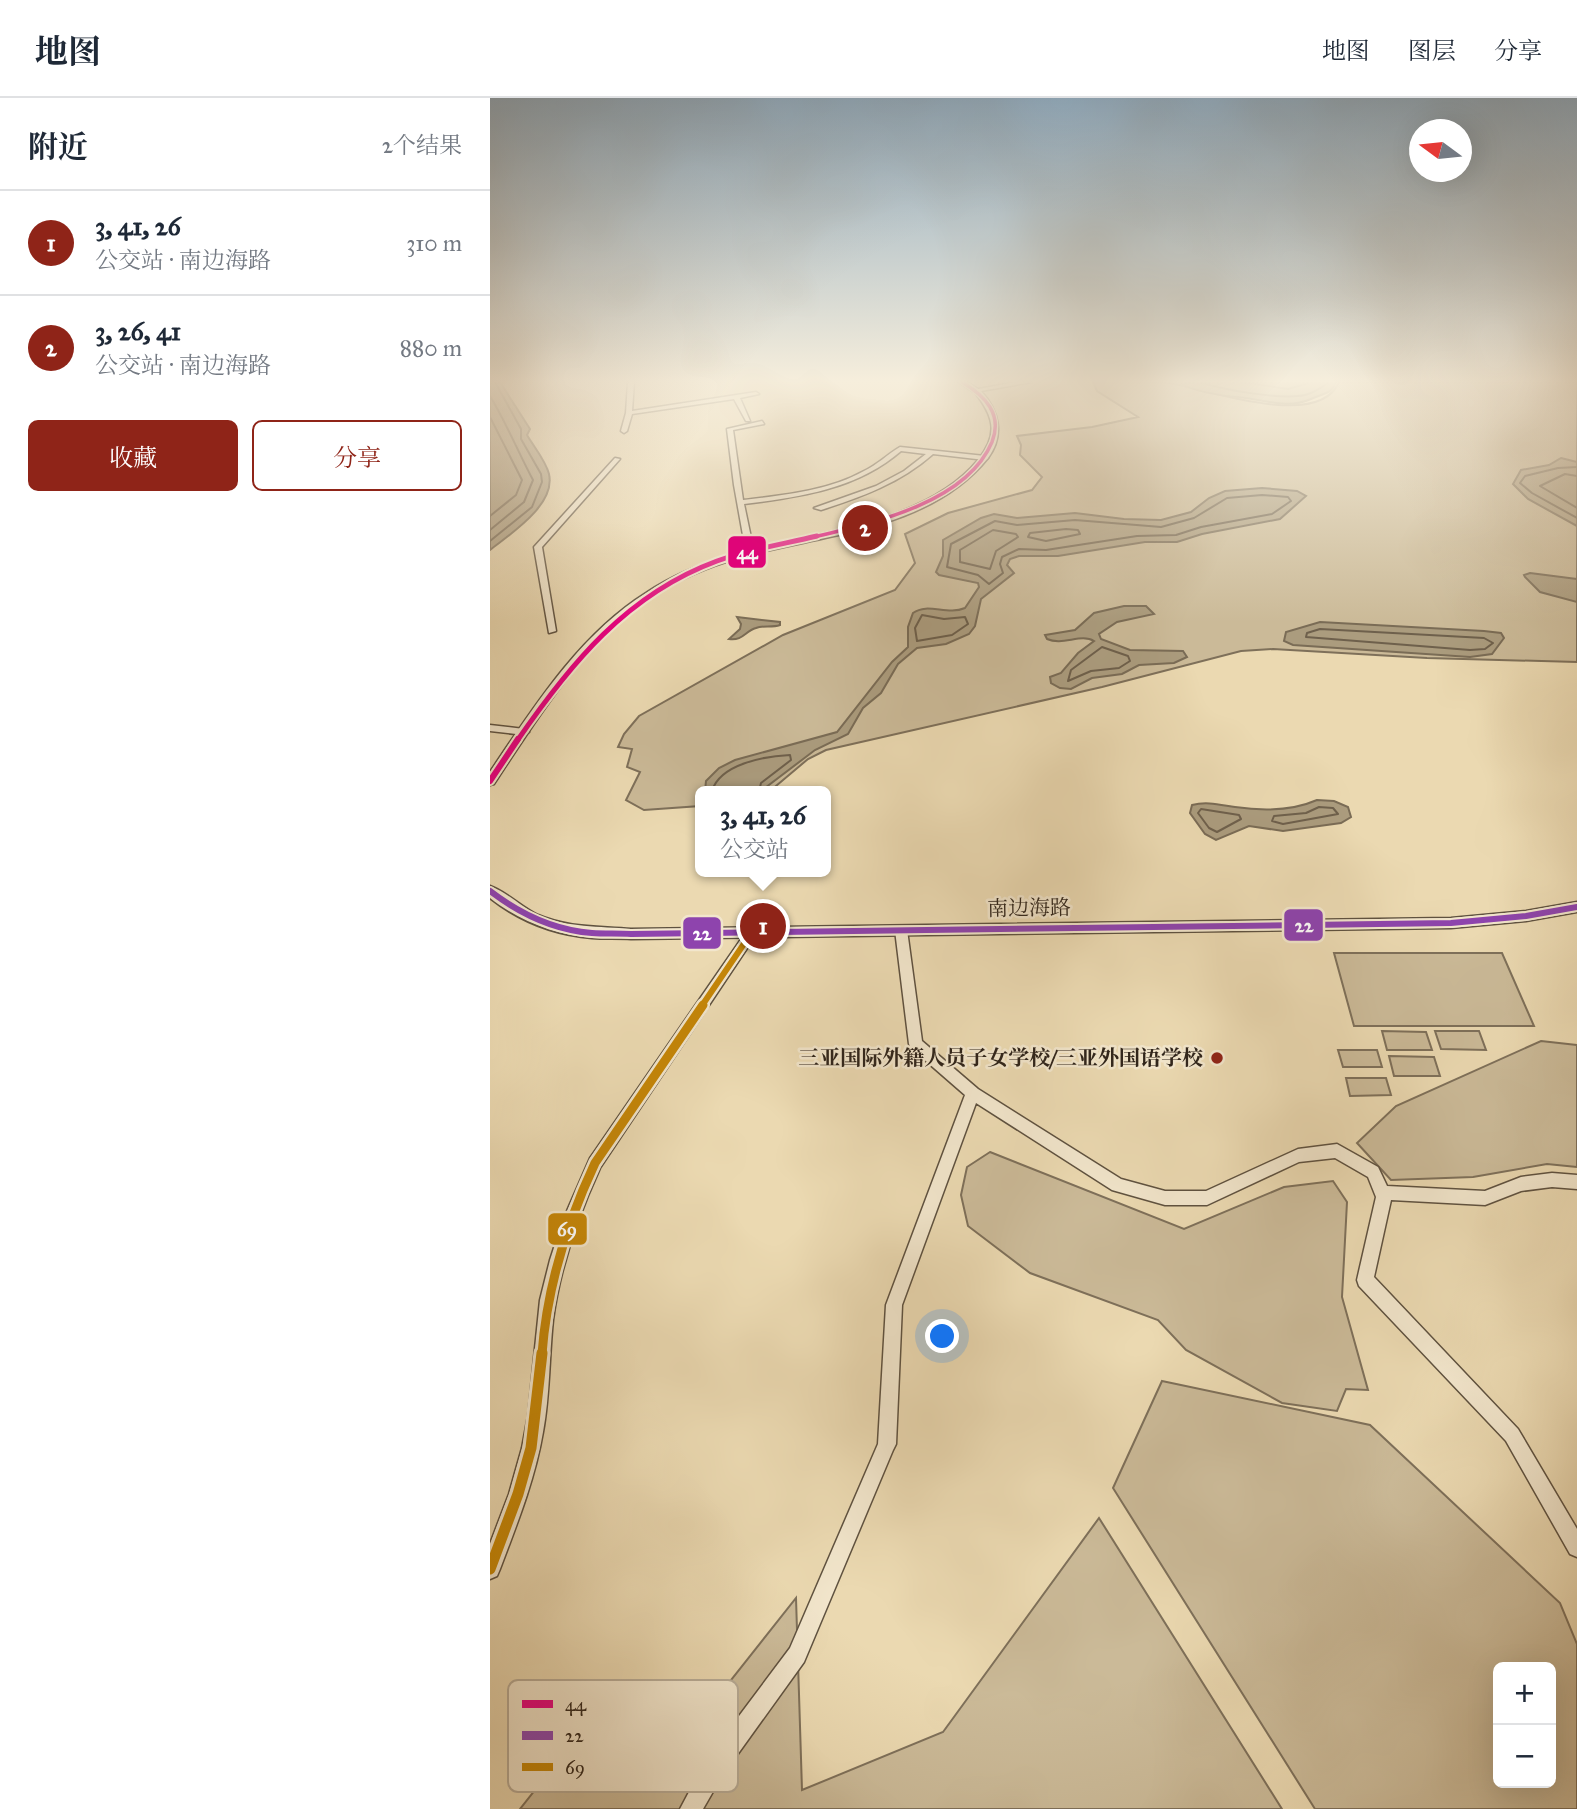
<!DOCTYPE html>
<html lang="zh">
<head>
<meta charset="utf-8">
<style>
	:root { --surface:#fff; --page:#f2f2f3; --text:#1f2937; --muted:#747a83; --line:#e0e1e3; --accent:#8f2418 }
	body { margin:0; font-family:"IM FELL Great Primer","Noto Serif SC",serif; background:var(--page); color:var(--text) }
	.controls { position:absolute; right:21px; bottom:21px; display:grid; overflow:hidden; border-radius:10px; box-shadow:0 7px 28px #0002 }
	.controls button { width:63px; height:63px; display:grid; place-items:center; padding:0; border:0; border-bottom:2px solid var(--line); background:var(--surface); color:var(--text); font:35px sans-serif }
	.compass { position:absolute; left:919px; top:21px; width:63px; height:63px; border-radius:50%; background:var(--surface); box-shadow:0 7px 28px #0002; rotate:285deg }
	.you { position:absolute; left:453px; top:1239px; width:24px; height:24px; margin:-18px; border:5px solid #fff; border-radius:50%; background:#1a73e8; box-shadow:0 0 0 10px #1a73e833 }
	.badge { display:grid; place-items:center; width:46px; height:46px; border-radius:50%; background:var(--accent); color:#fff; font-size:23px; font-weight:700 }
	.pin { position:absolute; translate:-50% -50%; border:4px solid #fff; box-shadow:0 2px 7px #0006 }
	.popup { position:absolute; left:205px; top:688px; width:136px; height:91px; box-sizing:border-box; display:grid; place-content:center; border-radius:10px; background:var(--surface); filter:drop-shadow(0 2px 5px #0005); font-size:23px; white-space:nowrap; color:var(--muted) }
	.popup b { font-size:26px; color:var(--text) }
	.popup::after { content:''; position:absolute; left:50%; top:100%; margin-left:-14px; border:14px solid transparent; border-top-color:var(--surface) }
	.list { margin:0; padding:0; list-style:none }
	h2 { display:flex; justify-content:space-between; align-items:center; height:91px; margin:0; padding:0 28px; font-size:30px }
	h2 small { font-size:23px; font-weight:400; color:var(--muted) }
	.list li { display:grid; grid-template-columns:46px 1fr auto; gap:21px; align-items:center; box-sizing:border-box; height:105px; padding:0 28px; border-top:2px solid var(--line) }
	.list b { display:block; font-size:26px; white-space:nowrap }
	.list p { margin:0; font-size:23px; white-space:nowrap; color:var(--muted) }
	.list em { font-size:23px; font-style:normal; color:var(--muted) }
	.actions { display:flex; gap:14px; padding:21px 28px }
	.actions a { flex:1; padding:16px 0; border:2px solid var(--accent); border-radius:10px; text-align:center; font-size:24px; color:var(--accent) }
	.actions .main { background:var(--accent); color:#fff }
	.map { position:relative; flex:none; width:1087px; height:1711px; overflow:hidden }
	header { display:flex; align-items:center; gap:42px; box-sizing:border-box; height:98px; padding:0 35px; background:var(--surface); border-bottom:2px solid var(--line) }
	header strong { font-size:33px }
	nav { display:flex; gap:38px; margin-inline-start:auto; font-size:24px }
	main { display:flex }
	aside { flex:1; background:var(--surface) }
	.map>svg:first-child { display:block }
	.green { fill:#cbba98; stroke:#7e705a; stroke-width:2; fill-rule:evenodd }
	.water { fill:#ab9c7e; stroke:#7a6c56; stroke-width:2 }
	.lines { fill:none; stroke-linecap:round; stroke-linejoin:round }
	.shore { stroke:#6e604c; stroke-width:2 }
	.minor-casing { stroke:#5f5240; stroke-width:3 }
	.tertiary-casing { stroke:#5f5240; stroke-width:3 }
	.secondary-casing { stroke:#30251b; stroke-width:2 }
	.minor { fill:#f2e6cc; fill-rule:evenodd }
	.tertiary { fill:#f2e6cc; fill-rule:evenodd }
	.secondary { fill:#f2e6cc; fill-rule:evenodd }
	.bus-1-far2-casing { stroke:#f2e6cc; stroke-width:6 }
	.bus-1-far1-casing { stroke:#f2e6cc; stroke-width:9 }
	.bus-1-casing { stroke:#f2e6cc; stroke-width:10 }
	.bus-2-casing { stroke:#f2e6cc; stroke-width:10 }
	.bus-3-far2-casing { stroke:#f2e6cc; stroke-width:10 }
	.bus-3-far1-casing { stroke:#f2e6cc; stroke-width:14 }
	.bus-3-casing { stroke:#f2e6cc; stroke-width:17 }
	.bus-1-far2 { stroke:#e5007d; stroke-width:3.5 }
	.bus-1-far1 { stroke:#e5007d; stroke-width:5 }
	.bus-1 { stroke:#e5007d; stroke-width:6 }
	.bus-2 { stroke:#8e44ad; stroke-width:6 }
	.bus-3-far2 { stroke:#c58607; stroke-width:6 }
	.bus-3-far1 { stroke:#c58607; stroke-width:9 }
	.bus-3 { stroke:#c58607; stroke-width:11 }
	.poi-dot { fill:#8f2418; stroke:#f2e6cc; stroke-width:2.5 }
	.labels { text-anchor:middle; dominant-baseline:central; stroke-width:5; stroke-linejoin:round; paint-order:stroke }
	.street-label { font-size:21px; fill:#30251b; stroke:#f2e6cc }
	.poi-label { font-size:21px; font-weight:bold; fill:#30251b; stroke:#f2e6cc; text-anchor:end }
	.key { fill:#f2e6cc; stroke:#b8ac97; stroke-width:2 }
	.key-label { font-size:19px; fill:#30251b }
	.line-badge { stroke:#f2e6cc; stroke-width:2.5 }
	.badge-label { font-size:19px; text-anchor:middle; font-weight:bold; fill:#fff }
</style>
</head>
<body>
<header>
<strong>地图</strong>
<nav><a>地图</a><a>图层</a><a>分享</a></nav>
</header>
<main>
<aside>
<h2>附近<small>2个结果</small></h2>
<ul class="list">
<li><span class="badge">1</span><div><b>3, 41, 26</b><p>公交站 · 南边海路</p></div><em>310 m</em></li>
<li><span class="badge">2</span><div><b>3, 26, 41</b><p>公交站 · 南边海路</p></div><em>880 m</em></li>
</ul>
<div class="actions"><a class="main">收藏</a><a>分享</a></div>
</aside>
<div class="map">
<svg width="1087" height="1711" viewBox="0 0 1087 1711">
	<rect width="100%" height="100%" fill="#ebd9b1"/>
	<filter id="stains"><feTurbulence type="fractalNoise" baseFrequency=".00286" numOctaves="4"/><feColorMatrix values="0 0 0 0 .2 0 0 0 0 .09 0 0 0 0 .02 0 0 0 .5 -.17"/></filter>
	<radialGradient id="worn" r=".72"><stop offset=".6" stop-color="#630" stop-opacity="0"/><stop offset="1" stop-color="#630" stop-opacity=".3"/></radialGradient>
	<path class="green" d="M603,284C626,284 652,281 674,284C712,289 828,334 849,284H1087V564L937,560L783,551L751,553L612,589L336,652L318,661L280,693H210V708L154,712L136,702L150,674L137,669L142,651L128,649L134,636L149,618L293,537L405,492L425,465L415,436L458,415L542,392L552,379L530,357L531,347L527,338L602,329L648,319L607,293Z
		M844,855H1012L1044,928H864Z
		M892,933L936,934L942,952H897Z
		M945,933H989L996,952L951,951Z
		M1051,943L1087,947V1069L1057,1066L983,1079L901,1082L867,1045L906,1008Z
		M848,952H887L892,969H853Z
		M899,958L944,959L950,978H904Z
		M856,980H896L901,997L860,998Z
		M500,1054L694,1131L794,1089L843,1083L857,1104L852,1199L878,1292L856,1291L847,1313L792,1305L696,1252L668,1222L540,1175L478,1128L471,1097L477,1069Z
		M672,1283L880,1327L1070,1505L1087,1546V1711H825L623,1390ZM1008,1569H1061V1685H1008Z
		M609,1420L792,1711H30L94,1630L222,1606L306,1500L312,1692L453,1634Z"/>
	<path class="water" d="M0,284H10L40,331L37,337C44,349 56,363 59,376C66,407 20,436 0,452Z
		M846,284C841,297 833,295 821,301C796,312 774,301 747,299C733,298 701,293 691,285Z
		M1071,360L1087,364V428L1038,401L1023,386L1031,372L1059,367Z
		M772,390L807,393L816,398L790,421L712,436L687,444H655L568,458H529L520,461L517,467L524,475L491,501L485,528L479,536L456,546L427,550L408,566L391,595L373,610L358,636L325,652L271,693H215L216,683L229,670L245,662L347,634L402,564L418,549V529L423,515C438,504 457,518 475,510L489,489L488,485L449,477L446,474L453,458V442L491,420L504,416L527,420L585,415L634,421L671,422L701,414L719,400L735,393Z
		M1040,475L1087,481V504L1050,494L1035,479L1034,477Z
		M634,508H656L664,516L627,524L609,536L611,541L640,552L693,553L697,559L684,565L649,567L632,576L602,580L581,591L570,590L561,585L560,579L571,575L588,555L604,543C591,535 573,548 557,541L555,537L585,532L604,515Z
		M247,519L290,524V527C282,530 273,527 266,530C255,533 253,543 239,541L250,531L251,526Z
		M830,524L994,533L1011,535L1014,540L1002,556L980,559L803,547L794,543L796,534Z
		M827,702L844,703L858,709L861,719L851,725L793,733L759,728L726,742L715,736L700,715L702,707C717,703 731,707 745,709C772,713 802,713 827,702Z"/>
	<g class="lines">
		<path class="shore" d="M710,284C733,292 791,302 815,297C824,295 831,290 839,284
			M753,284L798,291L822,284
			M0,298C17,326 28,354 43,382L34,404L0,432
			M0,319L32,382L26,397L0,418
			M1087,369L1068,370L1035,378L1030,385L1042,395L1087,420
			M1087,378L1075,376L1050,388L1087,410
			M772,397L798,399L801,403L782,416L711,429L686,437L647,438L556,452L529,451L512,459L510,466L513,475L499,486L488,477L457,469L461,446L505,423L527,427L585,422L671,429L704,420L737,400Z
			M576,431L588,432L590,436L556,443L538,439L540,435Z
			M503,432L526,436L528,439L506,453L500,471L470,464V452Z
			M0,443L42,409L52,384L51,376L31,341V331L5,284
			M432,517L454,521L475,519L478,526L462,537L427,543L425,530Z
			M830,531L994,540L1003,545L995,551L980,552L816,539L817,535Z
			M612,549L638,558L640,563L629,570L601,573L578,583L581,572Z
			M222,693C230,666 275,658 300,657L301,662L271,685L269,693
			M829,709L843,710L848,716L793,726L782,723L784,718L816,715Z
			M711,711L749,717L751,721L727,734L719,730L708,715Z"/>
		<defs>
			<path id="minor" d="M138,284H144L142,313L266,294L269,296L250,300L260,323H256L244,301L142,316L137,333L134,335L131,333L136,315Z
				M272,323L274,326L243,332L253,402C294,397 338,393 374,373C387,367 398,356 410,349L495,358L498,360L495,362L443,356C410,385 372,399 331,412L324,410L386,388L414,373L436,356L411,353C367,391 311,399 254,406L264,454L260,456L256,454L244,387L237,331Z
				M125,360L130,361L52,449L66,533L59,535L44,449Z
				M0,627L34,631L39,634L34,637L0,633Z
				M411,828L417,832L432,943L488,991L631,1081L675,1093H716L808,1051L847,1046L888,1069L897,1088L995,1093L1031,1079L1062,1075L1087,1077V1091L1062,1089L1031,1093L995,1107L901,1102L884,1179L1028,1331L1087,1431V1459L1080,1456L1016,1343L869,1188L867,1182L886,1099L878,1079L845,1060L809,1064L717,1107H675L622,1092L486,1005L412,1207L406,1346L403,1352L314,1564L232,1678L213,1711H190L216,1662L300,1550L388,1346L396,1207L475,997L421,950L419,946L405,832Z
				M262,829L266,831L268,834L266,837L110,1070C88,1118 70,1169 63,1222C59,1259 60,1297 53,1334C45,1381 27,1426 10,1471L7,1478L0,1481V1446L19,1396L32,1350L38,1318L50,1202L60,1162L73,1122L100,1060L258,831Z"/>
			<path id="tertiary" d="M526,284H542L491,293C509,313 515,337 498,360C440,432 335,436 252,459C220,468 188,481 160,500C93,545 48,619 4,686L0,687V674C43,610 89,537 156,495C183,477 213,465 243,456C320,434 434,428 488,362C510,335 503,317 483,292Z
				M0,788C17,794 31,809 48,817C78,830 109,828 141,831L961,820L1036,813L1087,804V814L1036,823L961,830L141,841C128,840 115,841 102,840C65,837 29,823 0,800Z"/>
			<path id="secondary" d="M468,284H478L490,292L483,294Z"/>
		</defs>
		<use href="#minor" class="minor-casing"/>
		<use href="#tertiary" class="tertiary-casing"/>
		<use href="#secondary" class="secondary-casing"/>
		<use href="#minor" class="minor"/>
		<use href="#tertiary" class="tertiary"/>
		<use href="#secondary" class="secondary"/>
		<defs>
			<path id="bus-1-far2" d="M319,440C379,426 476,406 502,344C513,316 495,298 472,284"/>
			<path id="bus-1-far1" d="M27,643C80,566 137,496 227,463C260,451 294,446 327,438"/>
			<path id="bus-1" d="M0,683L28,641"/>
			<path id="bus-2" d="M0,793C30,816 63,832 102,835C115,836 128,835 141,836L961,825L1036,818L1087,809"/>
			<path id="bus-3-far2" d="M211,909L262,834"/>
			<path id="bus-3-far1" d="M52,1256C57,1188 76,1127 105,1065L213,907"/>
			<path id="bus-3" d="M0,1471L28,1396L41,1350L52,1255"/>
		</defs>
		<use href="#bus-1-far2" class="bus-1-far2-casing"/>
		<use href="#bus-1-far1" class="bus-1-far1-casing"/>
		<use href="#bus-1" class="bus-1-casing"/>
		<use href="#bus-2" class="bus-2-casing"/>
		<use href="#bus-3-far2" class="bus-3-far2-casing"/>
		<use href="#bus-3-far1" class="bus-3-far1-casing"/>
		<use href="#bus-3" class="bus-3-casing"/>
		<use href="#bus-1-far2" class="bus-1-far2"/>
		<use href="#bus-1-far1" class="bus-1-far1"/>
		<use href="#bus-1" class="bus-1"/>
		<use href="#bus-2" class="bus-2"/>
		<use href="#bus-3-far2" class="bus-3-far2"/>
		<use href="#bus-3-far1" class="bus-3-far1"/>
		<use href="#bus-3" class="bus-3"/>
	</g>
	<linearGradient id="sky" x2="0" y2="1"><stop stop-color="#8faabe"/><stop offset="0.54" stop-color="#f6eedc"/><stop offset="1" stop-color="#f6eedc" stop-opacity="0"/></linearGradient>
	<rect width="1087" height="524" fill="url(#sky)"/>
	<circle class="poi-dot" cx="727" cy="960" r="7"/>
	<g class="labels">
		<g class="street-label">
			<text transform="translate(539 810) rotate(-1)">南边海路</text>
		</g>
		<g class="poi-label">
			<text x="713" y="960">三亚国际外籍人员子女学校/三亚外国语学校</text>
		</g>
	</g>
	<rect x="18" y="1582" width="230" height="112" rx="10" class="key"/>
	<rect x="32" y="1602" width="31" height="8" fill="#e5007d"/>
	<rect x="32" y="1633" width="31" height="9" fill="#8e44ad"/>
	<rect x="32" y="1665" width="31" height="8" fill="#c58607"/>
	<g class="key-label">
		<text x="75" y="1613">44</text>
		<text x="75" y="1644">22</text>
		<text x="75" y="1676">69</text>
	</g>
	<g class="line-badge">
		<rect x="237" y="437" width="40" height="34" rx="7" fill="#e5007d"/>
		<rect x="793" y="810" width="41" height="34" rx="7" fill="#8e44ad"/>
		<rect x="192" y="818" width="40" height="34" rx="7" fill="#8e44ad"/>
		<rect x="57" y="1114" width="41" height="34" rx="7" fill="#c58607"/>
	</g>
	<g class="badge-label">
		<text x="257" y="461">44</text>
		<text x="814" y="834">22</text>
		<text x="212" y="842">22</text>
		<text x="77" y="1138">69</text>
	</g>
	<rect width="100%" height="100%" filter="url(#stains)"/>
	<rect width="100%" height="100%" fill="url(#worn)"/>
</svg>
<div class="controls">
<button>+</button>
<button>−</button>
</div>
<svg class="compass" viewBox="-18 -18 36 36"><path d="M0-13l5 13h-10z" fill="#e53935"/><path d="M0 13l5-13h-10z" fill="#747a83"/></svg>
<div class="you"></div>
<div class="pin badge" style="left:273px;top:828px">1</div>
<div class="popup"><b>3, 41, 26</b>公交站</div>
<div class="pin badge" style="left:375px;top:430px">2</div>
</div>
</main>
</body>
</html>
